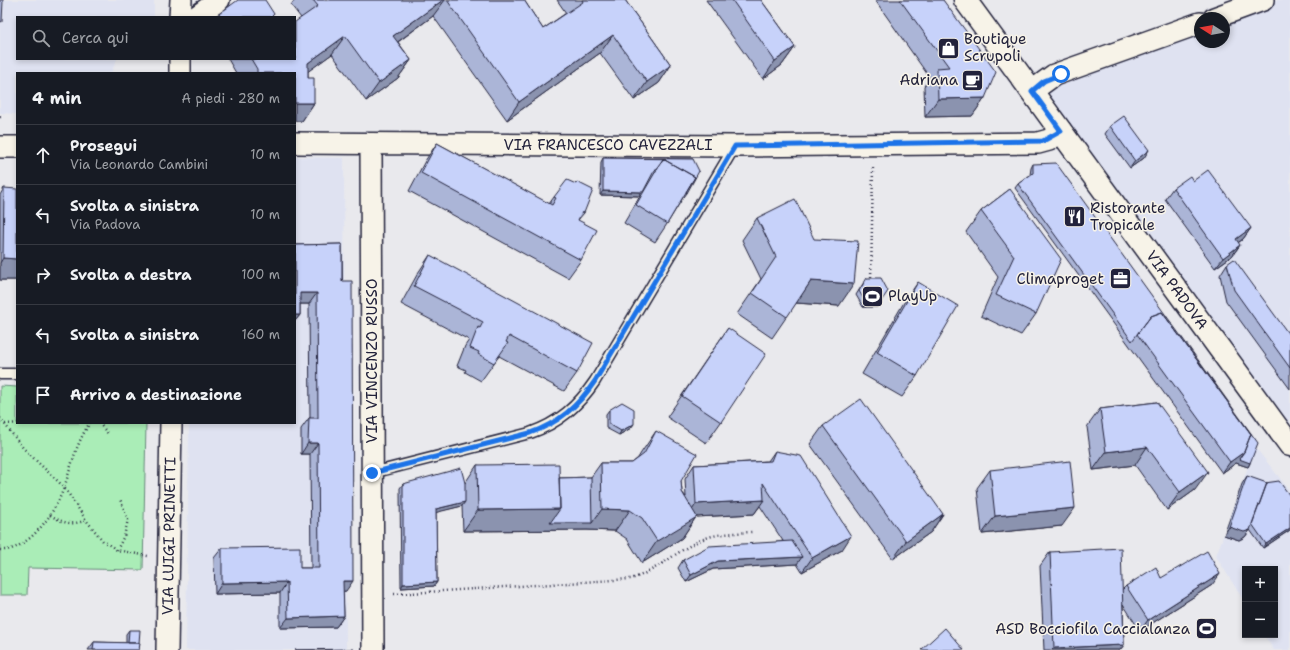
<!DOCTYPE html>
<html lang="it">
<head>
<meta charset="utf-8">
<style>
	:root { --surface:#171b24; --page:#20242c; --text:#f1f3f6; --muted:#9ea1a6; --line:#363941 }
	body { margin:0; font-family:"Shantell Sans",sans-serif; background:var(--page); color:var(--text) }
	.controls { position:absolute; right:12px; bottom:12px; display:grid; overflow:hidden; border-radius:0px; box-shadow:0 2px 6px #0003 }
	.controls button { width:36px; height:36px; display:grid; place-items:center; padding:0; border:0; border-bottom:1px solid var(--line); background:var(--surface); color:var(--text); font:20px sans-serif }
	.compass { position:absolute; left:1194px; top:12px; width:36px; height:36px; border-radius:50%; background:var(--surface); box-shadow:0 2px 6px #0003; rotate:281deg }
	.stop { position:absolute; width:12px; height:12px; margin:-9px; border:3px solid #1a73e8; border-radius:50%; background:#fff }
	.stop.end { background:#1a73e8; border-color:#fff; box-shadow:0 1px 4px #0008 }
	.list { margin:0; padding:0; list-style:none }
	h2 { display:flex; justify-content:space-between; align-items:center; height:52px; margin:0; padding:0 16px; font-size:17px }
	h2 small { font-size:13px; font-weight:400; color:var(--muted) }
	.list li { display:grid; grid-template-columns:26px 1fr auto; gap:12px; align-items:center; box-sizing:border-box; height:60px; padding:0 16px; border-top:1px solid var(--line) }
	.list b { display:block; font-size:15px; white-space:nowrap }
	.list p { margin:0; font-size:13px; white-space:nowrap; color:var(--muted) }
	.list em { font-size:13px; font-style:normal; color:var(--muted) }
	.icon { flex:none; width:22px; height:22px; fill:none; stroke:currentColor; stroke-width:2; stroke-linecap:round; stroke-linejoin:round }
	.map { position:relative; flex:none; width:1290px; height:650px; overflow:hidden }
	.search { position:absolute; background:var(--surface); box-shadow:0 2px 6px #0003; left:16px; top:16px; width:280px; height:44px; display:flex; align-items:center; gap:10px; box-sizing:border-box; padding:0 14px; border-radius:0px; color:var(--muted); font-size:15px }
	.panel { position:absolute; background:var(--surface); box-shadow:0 2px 6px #0003; left:16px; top:72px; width:280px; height:352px; border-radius:0px }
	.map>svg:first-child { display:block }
	.built { fill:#dfe2f1 }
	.green { fill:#aaedb7; stroke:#668879 }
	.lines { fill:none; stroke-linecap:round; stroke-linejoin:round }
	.service-casing { stroke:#22223b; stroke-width:13 }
	.minor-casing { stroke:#22223b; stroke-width:24 }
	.tertiary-casing { stroke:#22223b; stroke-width:25 }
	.path { stroke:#22223b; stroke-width:2.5; stroke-dasharray:1 3; stroke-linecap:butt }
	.service { stroke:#f7f3e8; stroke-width:10 }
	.minor { stroke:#f7f3e8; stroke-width:21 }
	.tertiary { stroke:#f7f3e8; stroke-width:22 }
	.wall { fill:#abb5d7; stroke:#22223b }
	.shaded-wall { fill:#8b93af; stroke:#22223b }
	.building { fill:#c7d2fa; stroke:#22223b }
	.route { stroke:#1a73e8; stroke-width:5 }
	.labels { text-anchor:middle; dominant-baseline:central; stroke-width:3; stroke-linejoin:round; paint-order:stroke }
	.poi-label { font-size:15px; fill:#22223b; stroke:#f7f3e8; text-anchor:start }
	.street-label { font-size:15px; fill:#22223b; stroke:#f7f3e8 }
</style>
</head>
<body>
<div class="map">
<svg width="1290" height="650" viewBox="0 0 1290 650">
	<rect width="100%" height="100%" fill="#e9e9ed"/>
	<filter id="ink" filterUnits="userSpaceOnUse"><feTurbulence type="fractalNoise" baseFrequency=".025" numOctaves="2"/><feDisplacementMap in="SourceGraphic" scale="8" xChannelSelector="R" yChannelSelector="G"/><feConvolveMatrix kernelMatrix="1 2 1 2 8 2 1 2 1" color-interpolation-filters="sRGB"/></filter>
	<g filter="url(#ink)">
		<path class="built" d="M0,0H154V17H17V59H117L111,73H17V114L0,113Z
			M1276,0H1290V442L1038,92L1200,28V42H1224V19Z
			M295,157L344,158L346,650H186L189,423H295Z
			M1255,447L1290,491V650H1274L1264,635H1275V569H1245V603L1216,556Z"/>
		<path class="green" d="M0,386L17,387V423H146L143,570L28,568L27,595H0Z"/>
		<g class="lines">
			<defs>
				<path id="service" d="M0,374H17
					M372,473L530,433C559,423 578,406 595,381L735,146"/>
				<path id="minor" d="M180,17L181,0
					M196,17L219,0
					M1214,18L1263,0
					M180,73V59
					M1032,91L1054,75L1200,23
					M295,143L735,146L1038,143L1049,140L1061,131
					M371,144L373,650
					M0,147H17
					M167,650L171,423"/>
				<path id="tertiary" d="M965,0L1290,445"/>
			</defs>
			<use href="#service" class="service-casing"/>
			<use href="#minor" class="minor-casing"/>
			<use href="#tertiary" class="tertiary-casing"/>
			<path class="path" d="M0,117H3
				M871,281L873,166
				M0,418L23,448L64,487L86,520L103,541L117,550L148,556
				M99,423L109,435
				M5,424L22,423
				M50,515C64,523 71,526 86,520
				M0,550C12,551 21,545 30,538C46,524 58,505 65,485C72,464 77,441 90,423
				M117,550L124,536L128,520L120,499
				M394,594L631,579C660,570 681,546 709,537C723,533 738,533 752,532"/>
			<use href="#service" class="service"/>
			<use href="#minor" class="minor"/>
			<use href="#tertiary" class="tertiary"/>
		</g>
		<path class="wall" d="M295,0H524L543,29L566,13L557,0H625L671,65L659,83L634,100L600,53L507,120L433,16L398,42L411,60L398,78L366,101L332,54L308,71V78L314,103L302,121H295V73H236L228,59H295L301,18L291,5Z
			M706,0H761L795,47L782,65L763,79Z
			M875,0H943L985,98L972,116L925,117L924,86L930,78Z
			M1110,126L1144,158L1130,168L1105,134Z
			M437,143L549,204L554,197L575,184L577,182L584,213L578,220L581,260L568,278L409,191L425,161Z
			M603,158L693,159L687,193L684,197V196L667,224L655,242L624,223L640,196L600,195L601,162Z
			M1033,164L1250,463L1248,467L1236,463L1222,473L1015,188L1018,184L1030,175L1031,168Z
			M1193,181L1251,228L1243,239L1238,243L1240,245L1232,256L1215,268L1165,199L1173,188Z
			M4,188L17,280H0V195Z
			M1010,189L1036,314L1021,335L981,316L998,277L966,232L981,211Z
			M757,218L839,306L796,303L772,338L737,314L761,279L742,240Z
			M342,244L346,591H343L344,616L336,627L280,628V593L215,594L214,558L222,548L300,568H311L310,454H301V429L309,418H310L309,304H300V315L295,321V245Z
			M430,255L577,373L564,391L499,356L481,381L465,372L466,370L457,366L465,346L469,340L401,304L418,273Z
			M1227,264L1290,336V389L1226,301L1220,275Z
			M864,282L877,307H863L856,295Z
			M918,282L917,376L902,397L862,374L903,304Z
			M728,328L721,422L706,443L667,417Z
			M1157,402L1195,490L1167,510L1135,465L1093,470L1087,427L1100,409Z
			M609,410L631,428L619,435L606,428V414Z
			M823,426L943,514L931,532L893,559L810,444Z
			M656,431L681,481L682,492L686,497L685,479L694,465L768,461L775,451L842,550L802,572L797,564L713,569L686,582L678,568L683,560L783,541L760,506L754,514L696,517L682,538L642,563L627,539L615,531L587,530L463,531L462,506L436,512L437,582L434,586L401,588L400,488L403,484L465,483L477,465L559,478L591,477L601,463H632L638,458L641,453Z
			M990,470L1062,526L982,534L977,488Z
			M1247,476L1290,530L1263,548L1250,530L1245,537L1239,540L1224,535L1242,484Z
			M1050,552L1122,590L1126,586L1161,578L1212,585L1140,631L1123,604L1124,645L1120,650H1044L1040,566Z
			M129,630L139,643V650H88L94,642L126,643V634Z"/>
		<path class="shaded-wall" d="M443,0H445L433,16L381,54L393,36Z
			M613,35L600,53L507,120L519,102Z
			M345,36L332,54L295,81L308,63Z
			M795,47L782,65L763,79L775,61Z
			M411,60L398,78L366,101L379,83Z
			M671,65L659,83L634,100L647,82Z
			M985,98L972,116L925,117L938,99Z
			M295,103H314L302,121H295Z
			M1149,150L1144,158L1130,168L1135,161Z
			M603,191L642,192L640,196L600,195Z
			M1251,228L1243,239L1228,250L1236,239Z
			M1240,245L1232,256L1215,268L1223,258Z
			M3,258L17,259V280H0V263Z
			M811,281L854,284L839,306L796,303Z
			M300,293H317L309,304H295Z
			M866,303H880L877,307H863Z
			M295,315H300L295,321Z
			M634,424L631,428L619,435L621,431Z
			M308,443H318L310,454H301Z
			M1147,447L1135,465L1093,470L1106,452Z
			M1244,452L1250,463L1248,467L1236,463L1222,473L1230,462Z
			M1208,472L1195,490L1167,510L1180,492Z
			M764,500L754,514L696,517L682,538L642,563L657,541L687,518L696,504Z
			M465,502L462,506L434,513L436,509Z
			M1075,508L1062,526L982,534L995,516Z
			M560,509L592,523L602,509L630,510L615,531L587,530L463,531L478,510Z
			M943,514L931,532L893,559L906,541Z
			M1229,527L1250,530L1245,537L1239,540L1224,535Z
			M1290,528V530L1263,548L1266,544Z
			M851,536L842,550L802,572L812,558Z
			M802,557L797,564L713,569L686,582L691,575L718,561Z
			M1220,574L1212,585L1140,631L1148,620Z
			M343,581H353L346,591L336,592Z
			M287,582L280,593L215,594L222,583Z
			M437,582L434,586L401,588L403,584Z
			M344,616L336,627L280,628L288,618Z
			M1124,645L1120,650H1052L1054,648Z"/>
		<path class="building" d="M0,0H3L2,22L0,21Z
			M238,0H265L274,14L271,17H217L216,16Z
			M313,0H443L393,36L411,60L379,83L345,36L308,63V78H314V103H295V73H257V69L251,59H295V22L318,6Z
			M447,0H524L543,29L583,2L582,0H625L671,65L647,82L613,35L519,102Z
			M732,0H761L795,47L775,61Z
			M900,0H943L996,72L985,98L938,99L937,68L949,67Z
			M1124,116L1149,150L1135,161L1110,126Z
			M437,143L552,205L556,198L554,197L567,180L576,184L577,182L593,190L584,213L582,212L578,220L597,230L581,260L421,173Z
			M603,158L693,159L699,171L687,193L686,192L695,177L663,159L653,173L643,192L603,191Z
			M663,159L695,177L667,224L636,205Z
			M1056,163L1258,443L1250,463L1239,459L1244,452L1251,434L1162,312L1151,316L1132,341L1018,184L1033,173V164Z
			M1208,170L1251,228L1236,239L1240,245L1223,258L1173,188L1190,176L1193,181Z
			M4,188L17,189V259L3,258Z
			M1010,189L1061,259L1036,314L996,295L1014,256L981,211Z
			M795,199L814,239L858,241L854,284L811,281L787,317L752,293L776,257L757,218Z
			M342,244V281H352L353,581H343L344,616L288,618L287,582L222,583V548L300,547V568H319L318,443H308L309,418H318L317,293H300V315H295V245Z
			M430,255L593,343L577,373L509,336L506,342L508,343L494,363L478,354L479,352L470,348L478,327L480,328L483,322L414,286Z
			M1234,259L1290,336V368L1234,290L1227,264Z
			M867,278H881L888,291L880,303H866L859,291Z
			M918,282L958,306L917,376L877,352Z
			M1162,312L1251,434L1244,452L1230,462L1137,334L1151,316Z
			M728,328L766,354L721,422L682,396Z
			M861,399L943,514L906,541L823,426Z
			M622,402L634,409V424L621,431L609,424V410Z
			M1157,402L1208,472L1180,492L1147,447L1106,452L1100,409Z
			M656,431L697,454L681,481L682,492L697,517L657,541L642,518L630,510L602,509L601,463H632L644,454Z
			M775,451L801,456L851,536L812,558L763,483L764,500L696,504L694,465L771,461Z
			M1070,461L1075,508L995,516L990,470Z
			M559,464L560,509L478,510L477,465Z
			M461,468L465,483V502L436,509L437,582L403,584V484Z
			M1247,476L1267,483L1250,530L1244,532L1229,527Z
			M591,477L592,523H550L560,509L559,478Z
			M1279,481L1290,496V528L1266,544L1252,524L1267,483H1265Z
			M792,541L802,557L718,561L691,575L683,560L709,546Z
			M1121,548L1124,645L1054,648L1050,552Z
			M1207,551L1220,574L1148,620L1126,586L1156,567L1161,578Z
			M945,628L964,650H921Z
			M129,630H140L139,643H128Z
			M94,642L140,643L139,650H93Z
			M353,649V650H295Z"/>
	</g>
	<g class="lines" filter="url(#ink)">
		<path class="route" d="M372,473L530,433C559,423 578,406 595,381L735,146L1043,141L1061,131L1032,91L1044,81L1061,74"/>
	</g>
	<defs>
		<symbol id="shop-square" viewBox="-11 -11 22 22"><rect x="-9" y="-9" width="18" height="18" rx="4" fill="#22223b" stroke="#f7f3e8"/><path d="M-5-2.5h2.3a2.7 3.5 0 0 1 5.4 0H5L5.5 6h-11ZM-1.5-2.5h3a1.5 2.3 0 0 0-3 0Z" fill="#fff"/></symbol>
		<symbol id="cafe-square" viewBox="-11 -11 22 22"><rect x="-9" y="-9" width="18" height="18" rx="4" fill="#22223b" stroke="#f7f3e8"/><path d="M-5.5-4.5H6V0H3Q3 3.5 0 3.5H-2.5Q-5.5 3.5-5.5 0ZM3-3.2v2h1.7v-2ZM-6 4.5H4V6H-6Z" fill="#fff"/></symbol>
		<symbol id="restaurant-square" viewBox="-11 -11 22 22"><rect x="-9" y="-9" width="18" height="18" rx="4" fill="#22223b" stroke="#f7f3e8"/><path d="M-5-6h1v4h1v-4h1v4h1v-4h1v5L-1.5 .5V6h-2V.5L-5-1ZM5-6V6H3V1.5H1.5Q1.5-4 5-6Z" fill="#fff"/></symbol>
		<symbol id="office-square" viewBox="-11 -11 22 22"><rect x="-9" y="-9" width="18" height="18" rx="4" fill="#22223b" stroke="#f7f3e8"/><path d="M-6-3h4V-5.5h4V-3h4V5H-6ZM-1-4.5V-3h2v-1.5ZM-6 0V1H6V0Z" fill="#fff"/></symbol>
		<symbol id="stadium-square" viewBox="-11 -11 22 22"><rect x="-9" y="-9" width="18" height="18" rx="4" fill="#22223b" stroke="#f7f3e8"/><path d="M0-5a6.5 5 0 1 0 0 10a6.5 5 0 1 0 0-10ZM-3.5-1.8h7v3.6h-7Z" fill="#fff"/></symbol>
	</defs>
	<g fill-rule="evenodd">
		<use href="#shop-square" x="936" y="36" width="25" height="25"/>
		<use href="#cafe-square" x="960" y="68" width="25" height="25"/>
		<use href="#restaurant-square" x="1062" y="204" width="25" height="25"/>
		<use href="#office-square" x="1108" y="266" width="25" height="25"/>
		<use href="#stadium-square" x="860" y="284" width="25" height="25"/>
		<use href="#stadium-square" x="1194" y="616" width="25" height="25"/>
	</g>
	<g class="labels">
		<g class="poi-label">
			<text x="964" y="39">Boutique<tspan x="964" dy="17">Scrupoli</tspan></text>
			<text x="958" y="80" text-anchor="end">Adriana</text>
			<text x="1090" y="208">Ristorante<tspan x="1090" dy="17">Tropicale</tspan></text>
			<text x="1104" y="279" text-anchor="end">Climaproget</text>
			<text x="888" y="296">PlayUp</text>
			<text x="1190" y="629" text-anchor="end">ASD Bocciofila Caccialanza</text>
		</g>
		<g class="street-label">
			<text x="608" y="145">VIA FRANCESCO CAVEZZALI</text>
			<text transform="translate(1177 290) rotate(54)">VIA PADOVA</text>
			<text transform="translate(372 361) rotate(-90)">VIA VINCENZO RUSSO</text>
			<text transform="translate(169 536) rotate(-89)">VIA LUIGI PRINETTI</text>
		</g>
	</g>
</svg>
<div class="controls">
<button>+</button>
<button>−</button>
</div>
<svg class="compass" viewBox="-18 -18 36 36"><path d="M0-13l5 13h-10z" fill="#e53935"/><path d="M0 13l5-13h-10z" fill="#9ea1a6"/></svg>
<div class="stop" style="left:1061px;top:74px"></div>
<div class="stop end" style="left:372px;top:473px"></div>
<div class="search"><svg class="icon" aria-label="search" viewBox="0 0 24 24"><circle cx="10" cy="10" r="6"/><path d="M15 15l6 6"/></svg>Cerca qui</div>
<section class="panel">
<h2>4 min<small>A piedi · 280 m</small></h2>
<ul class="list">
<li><svg class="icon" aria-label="ahead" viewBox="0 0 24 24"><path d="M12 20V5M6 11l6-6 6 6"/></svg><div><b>Prosegui</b><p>Via Leonardo Cambini</p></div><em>10 m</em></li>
<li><svg class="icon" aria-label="left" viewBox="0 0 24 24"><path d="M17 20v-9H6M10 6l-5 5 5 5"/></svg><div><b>Svolta a sinistra</b><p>Via Padova</p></div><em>10 m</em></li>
<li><svg class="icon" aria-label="right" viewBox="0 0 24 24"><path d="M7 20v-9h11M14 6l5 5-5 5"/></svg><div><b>Svolta a destra</b></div><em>100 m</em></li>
<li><svg class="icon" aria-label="left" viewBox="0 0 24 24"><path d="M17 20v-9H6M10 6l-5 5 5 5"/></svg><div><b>Svolta a sinistra</b></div><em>160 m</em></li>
<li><svg class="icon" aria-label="arrive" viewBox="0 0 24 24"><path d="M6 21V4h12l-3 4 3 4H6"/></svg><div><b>Arrivo a destinazione</b></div></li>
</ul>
</section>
</div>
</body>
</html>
